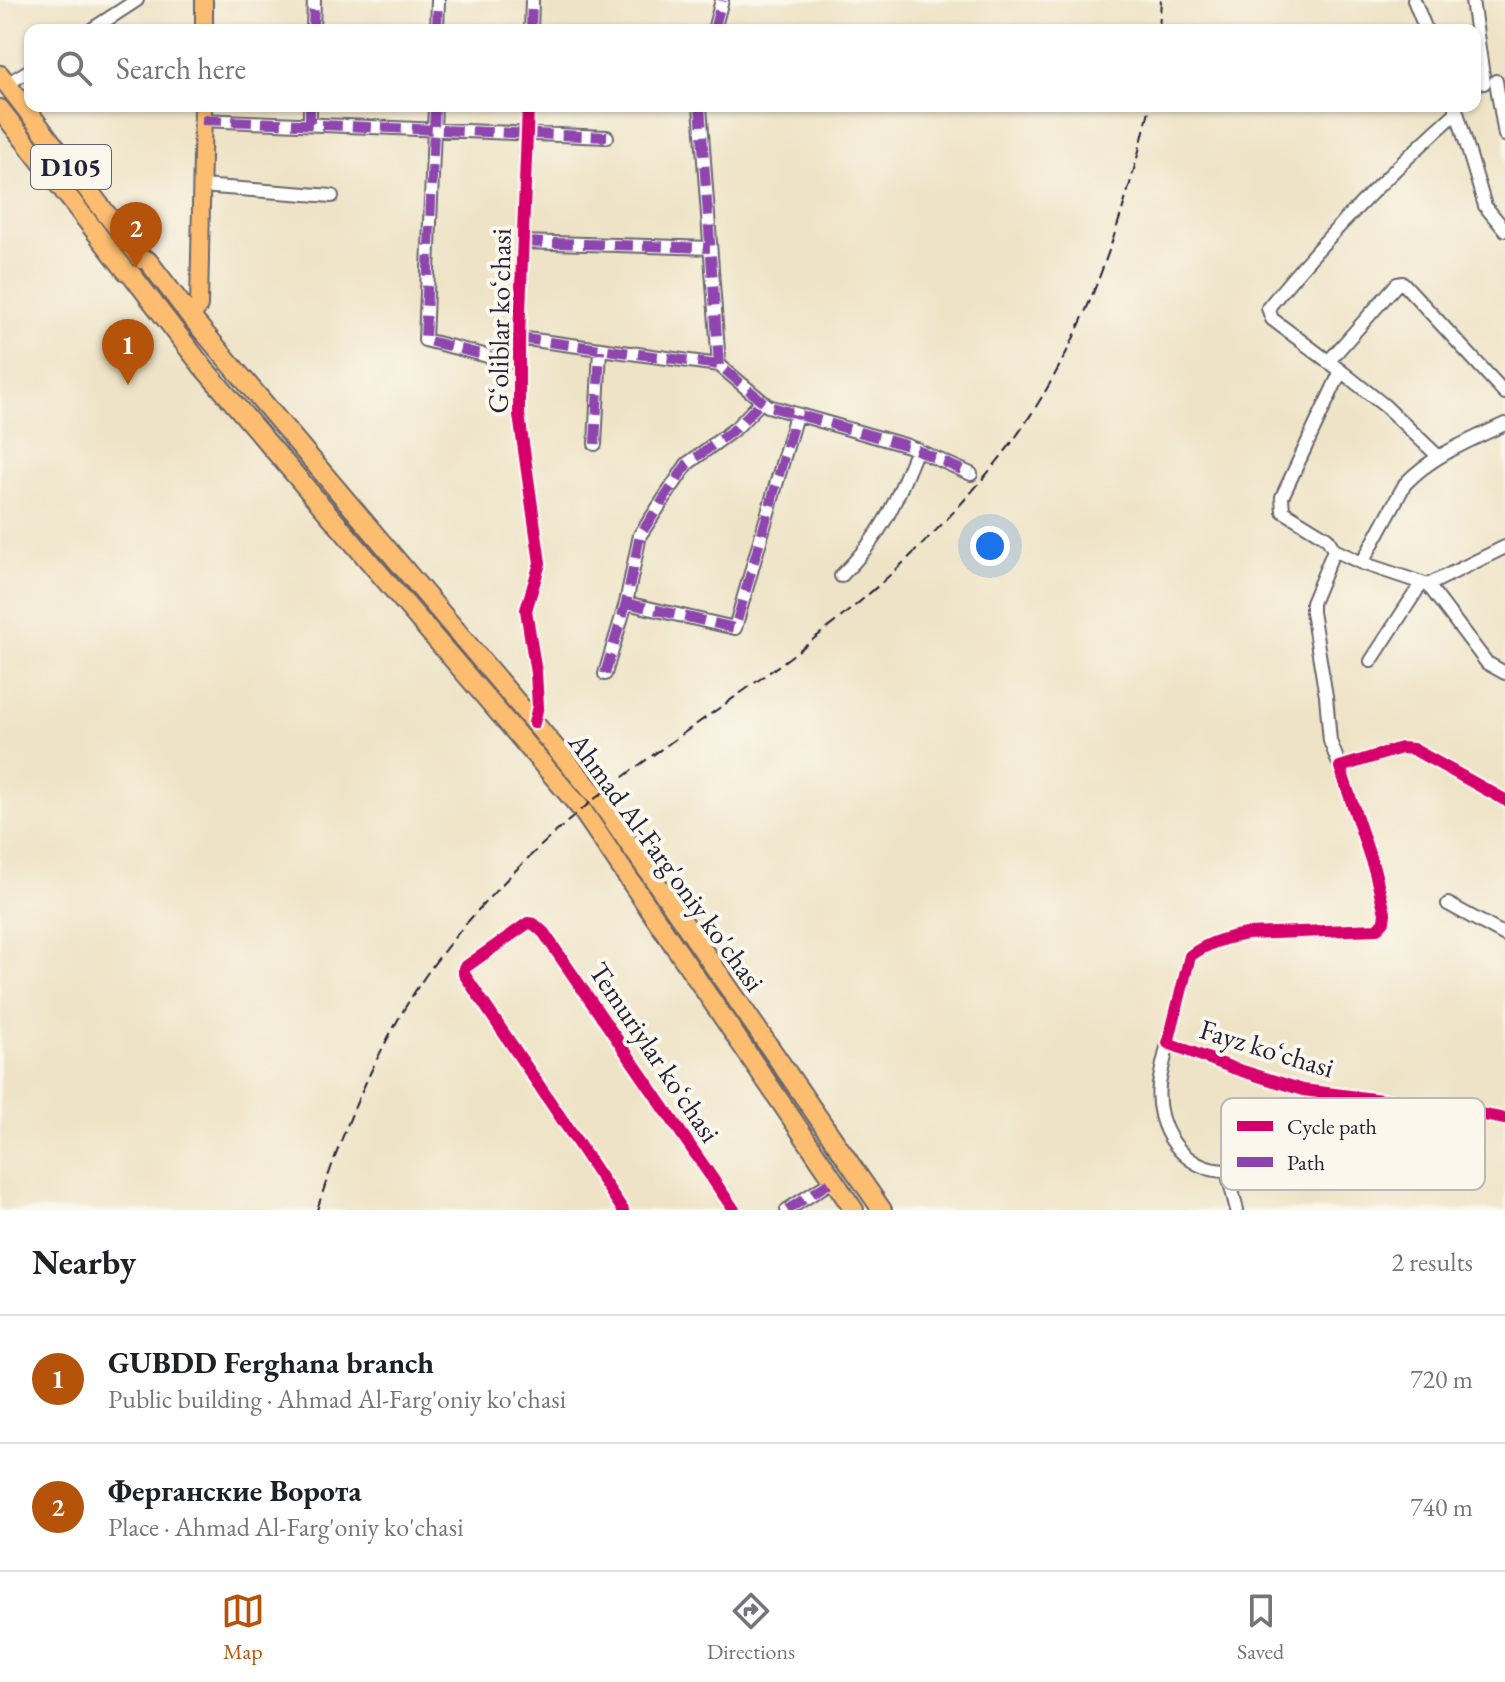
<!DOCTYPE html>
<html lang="en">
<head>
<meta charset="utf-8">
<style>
	:root { --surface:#fff; --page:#f6f6f6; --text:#202124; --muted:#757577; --line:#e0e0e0; --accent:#b45309 }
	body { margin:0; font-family:"EB Garamond",serif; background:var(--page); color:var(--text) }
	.you { position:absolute; left:990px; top:546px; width:28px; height:28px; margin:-20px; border:6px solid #fff; border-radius:50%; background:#1a73e8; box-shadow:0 0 0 12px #1a73e833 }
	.badge { display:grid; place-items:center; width:52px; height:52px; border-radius:50%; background:var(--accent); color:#fff; font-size:26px; font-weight:700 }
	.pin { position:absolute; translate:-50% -66px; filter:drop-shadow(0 2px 4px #0008) }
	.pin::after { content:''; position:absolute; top:42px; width:28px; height:24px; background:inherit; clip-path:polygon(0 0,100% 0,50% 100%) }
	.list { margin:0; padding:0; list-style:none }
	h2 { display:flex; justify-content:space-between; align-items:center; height:104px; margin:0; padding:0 32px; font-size:34px }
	h2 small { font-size:26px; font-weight:400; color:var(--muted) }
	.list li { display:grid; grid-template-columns:52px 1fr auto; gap:24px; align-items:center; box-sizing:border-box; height:128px; padding:0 32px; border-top:2px solid var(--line) }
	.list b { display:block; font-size:30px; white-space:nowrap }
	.list p { margin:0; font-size:26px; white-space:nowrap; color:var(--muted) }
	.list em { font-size:26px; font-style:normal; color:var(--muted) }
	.icon { flex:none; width:44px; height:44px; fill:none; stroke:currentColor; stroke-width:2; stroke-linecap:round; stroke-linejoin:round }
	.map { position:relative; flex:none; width:1505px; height:1210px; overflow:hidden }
	.search { position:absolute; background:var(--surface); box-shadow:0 2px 6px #0004; left:24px; right:24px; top:24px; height:88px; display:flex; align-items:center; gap:20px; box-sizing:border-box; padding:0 28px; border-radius:16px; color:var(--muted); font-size:30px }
	.sheet { height:360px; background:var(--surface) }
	nav { display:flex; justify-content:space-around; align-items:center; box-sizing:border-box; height:112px; border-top:2px solid var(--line); background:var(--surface); font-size:22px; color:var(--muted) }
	nav a { display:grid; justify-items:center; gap:4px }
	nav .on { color:var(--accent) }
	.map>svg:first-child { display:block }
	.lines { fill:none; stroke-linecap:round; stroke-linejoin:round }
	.minor-casing { stroke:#69666c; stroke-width:16 }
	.major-casing { stroke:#69666c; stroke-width:20 }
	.highway-casing { stroke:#69666c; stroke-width:22 }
	.minor { stroke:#fff; stroke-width:12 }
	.major { stroke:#fcbd6f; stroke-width:16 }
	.highway { stroke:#fcbd6f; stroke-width:18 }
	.rail { stroke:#22223b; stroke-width:2; stroke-dasharray:12 6; stroke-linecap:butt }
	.quiet { stroke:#8e44ad; stroke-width:10; stroke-dasharray:20 10; stroke-linecap:butt }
	.cycleway-casing { stroke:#fbf7ec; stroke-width:17 }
	.cycleway { stroke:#d6006c; stroke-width:12 }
	.labels { text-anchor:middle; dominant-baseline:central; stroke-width:8; stroke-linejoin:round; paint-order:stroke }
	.shield { fill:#fbf7ec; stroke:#636270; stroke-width:2 }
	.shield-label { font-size:26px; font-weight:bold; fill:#22223b }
	.street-label { font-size:28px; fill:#22223b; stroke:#fbf7ec }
	.key { fill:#fbf7ec; stroke:#bab7b7; stroke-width:2 }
	.key-label { font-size:22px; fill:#22223b }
</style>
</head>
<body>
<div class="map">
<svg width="1505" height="1210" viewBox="0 0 1505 1210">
	<rect width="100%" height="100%" fill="#fbf7ec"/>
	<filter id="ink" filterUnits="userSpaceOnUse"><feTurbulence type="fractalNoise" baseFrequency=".0125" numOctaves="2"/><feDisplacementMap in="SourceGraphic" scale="16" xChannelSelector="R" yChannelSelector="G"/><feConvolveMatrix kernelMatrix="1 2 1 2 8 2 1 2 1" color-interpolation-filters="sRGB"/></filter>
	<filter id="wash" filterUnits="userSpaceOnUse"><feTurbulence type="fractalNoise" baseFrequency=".006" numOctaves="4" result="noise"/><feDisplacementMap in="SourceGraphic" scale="32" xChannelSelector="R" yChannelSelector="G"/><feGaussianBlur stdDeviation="1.8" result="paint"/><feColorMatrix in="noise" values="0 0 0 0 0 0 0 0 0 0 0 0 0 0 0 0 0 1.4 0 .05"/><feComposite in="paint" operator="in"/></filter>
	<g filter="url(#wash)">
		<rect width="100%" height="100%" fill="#eee3c6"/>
	</g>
	<g filter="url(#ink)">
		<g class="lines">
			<defs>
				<path id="minor" d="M1414,0L1426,30
					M1472,0L1484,83
					M91,30L137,0
					M313,30L314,0
					M437,30L438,0
					M531,30L532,0
					M714,30L722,0
					M1496,81L1505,135
					M7,84L30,70
					M435,106L425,340L519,364
					M528,106L519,338V415L540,563L526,610L536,673L538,706L534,723
					M700,106L719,365
					M1456,109L1485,206L1505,230
					M202,120L607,137
					M310,123V106
					M201,186L332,196
					M523,242L710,248
					M519,338L719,365L768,406L908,446L971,474
					M1328,362L1397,284L1403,283L1505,393
					M1341,371L1385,406L1439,457
					M595,444L600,350
					M1334,550L1327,538L1283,511L1282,497L1341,371L1272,319L1268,308C1325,237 1389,173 1457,112
					M1334,550L1312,603V612L1326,696L1330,741L1340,767
					M1334,550L1362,563L1428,585L1487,663L1505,673
					M1362,563L1405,484C1431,456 1471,440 1505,424
					M841,576C884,533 895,504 917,449
					M1428,585L1505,547
					M626,603L735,628L796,415
					M1371,661L1421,584
					M605,674L626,603L640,535L687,464L736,428L762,401
					M1505,800L1413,749L1401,748L1340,767L1375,872L1385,913L1384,921L1377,929L1247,934C1227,937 1207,943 1190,956L1168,1043L1233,1068L1303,1090L1459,1110L1505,1119
					M1448,904L1505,935
					M1168,1043C1165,1057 1161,1071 1159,1085C1154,1128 1183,1171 1227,1171
					M1356,1098L1363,1172
					M623,1210L464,974V968L528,923L534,924L544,933L734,1210
					M787,1210L834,1180
					M1237,1210L1227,1171L1264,1166"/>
				<path id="major" d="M204,30V0
					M191,317L199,306L203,106"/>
				<path id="highway" d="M0,75L141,259
					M0,109L126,271
					M148,261L191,317L597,797L882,1210
					M132,275L202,366L582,810L854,1210"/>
			</defs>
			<use href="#minor" class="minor-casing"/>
			<use href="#major" class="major-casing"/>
			<use href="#highway" class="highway-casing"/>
			<use href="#minor" class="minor"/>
			<use href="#major" class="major"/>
			<use href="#highway" class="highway"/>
			<path class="rail" d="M1159,30L1161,0
				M317,1210C340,1137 369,1067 409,1001C452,930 531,850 597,797C668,741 745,693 816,637C880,588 940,531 991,469C1077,366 1120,234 1150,106"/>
			<path class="quiet" d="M313,30L314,0
				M437,30L438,0
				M531,30L532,0
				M714,30L722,0
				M435,106L425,340L519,364
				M700,106L719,365
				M202,120L607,137
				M310,123V106
				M523,242L710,248
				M519,338L719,365L768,406L908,446L971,474
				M595,444L600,350
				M626,603L735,628L796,415
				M605,674L626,603L640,535L687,464L736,428L762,401
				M787,1210L834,1180"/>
			<defs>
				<path id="cycleway" d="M528,106L519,338V415L540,563L526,610L536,673L538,706L534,723
					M1505,800L1413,749L1401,748L1340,767L1375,872L1385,913L1384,921L1377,929L1247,934C1227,937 1207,943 1190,956L1168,1043L1233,1068L1303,1090L1459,1110L1505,1119
					M623,1210L464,974V968L528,923L534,924L544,933L734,1210"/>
			</defs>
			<use href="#cycleway" class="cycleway-casing"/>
			<use href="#cycleway" class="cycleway"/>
		</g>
	</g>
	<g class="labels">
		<rect class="shield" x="31" y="145" width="80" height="44" rx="6"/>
		<g class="shield-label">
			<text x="71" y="167">D105</text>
		</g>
		<g class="street-label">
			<text transform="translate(499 321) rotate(-89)">Gʻoliblar koʻchasi</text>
			<text transform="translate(667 862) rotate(54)">Ahmad Al-Farg'oniy ko'chasi</text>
			<text transform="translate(1267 1048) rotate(17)">Fayz koʻchasi</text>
			<text transform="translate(655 1052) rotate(56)">Temuriylar koʻchasi</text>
		</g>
	</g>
	<rect x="1221" y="1098" width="264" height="92" rx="12" class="key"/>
	<rect x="1237" y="1121" width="36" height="10" fill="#d6006c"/>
	<rect x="1237" y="1157" width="36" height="10" fill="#8e44ad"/>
	<g class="key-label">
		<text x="1287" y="1134">Cycle path</text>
		<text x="1287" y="1170">Path</text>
	</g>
</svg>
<div class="you"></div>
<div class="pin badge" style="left:128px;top:385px">1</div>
<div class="pin badge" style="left:136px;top:268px">2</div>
<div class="search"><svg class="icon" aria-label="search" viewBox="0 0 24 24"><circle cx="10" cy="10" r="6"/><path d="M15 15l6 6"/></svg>Search here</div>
</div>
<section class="sheet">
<h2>Nearby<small>2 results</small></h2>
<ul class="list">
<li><span class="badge">1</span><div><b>GUBDD Ferghana branch</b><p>Public building · Ahmad Al-Farg'oniy ko'chasi</p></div><em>720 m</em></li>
<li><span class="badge">2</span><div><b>Ферганские Ворота</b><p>Place · Ahmad Al-Farg'oniy ko'chasi</p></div><em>740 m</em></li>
</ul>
</section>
<nav>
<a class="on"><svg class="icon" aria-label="map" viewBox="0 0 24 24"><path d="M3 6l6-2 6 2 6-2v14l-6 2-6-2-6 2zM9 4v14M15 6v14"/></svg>Map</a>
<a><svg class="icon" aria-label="directions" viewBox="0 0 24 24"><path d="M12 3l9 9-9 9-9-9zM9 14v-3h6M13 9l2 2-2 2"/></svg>Directions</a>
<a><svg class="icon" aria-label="saved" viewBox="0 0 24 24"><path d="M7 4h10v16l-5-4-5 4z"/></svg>Saved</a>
</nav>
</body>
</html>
